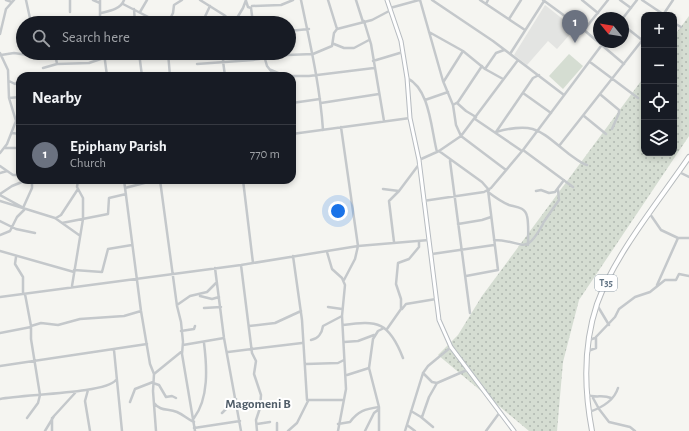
<!DOCTYPE html>
<html lang="en">
<head>
<meta charset="utf-8">
<style>
	:root { --surface:#171b24; --page:#242831; --text:#f1f3f6; --muted:#9ea1a6; --line:#363941; --accent:#ef5017 }
	body { margin:0; font-family:"Alegreya Sans",sans-serif; background:var(--page); color:var(--text) }
	.controls { position:absolute; right:12px; top:12px; display:grid; overflow:hidden; border-radius:8px; box-shadow:0 2px 6px #0003 }
	.controls button { width:36px; height:36px; display:grid; place-items:center; padding:0; border:0; border-bottom:1px solid var(--line); background:var(--surface); color:var(--text); font:20px sans-serif }
	.compass { position:absolute; left:593px; top:12px; width:36px; height:36px; border-radius:50%; background:var(--surface); box-shadow:0 2px 6px #0003; rotate:300deg }
	.you { position:absolute; left:338px; top:211px; width:14px; height:14px; margin:-10px; border:3px solid #fff; border-radius:50%; background:#1a73e8; box-shadow:0 0 0 6px #1a73e833 }
	.badge { display:grid; place-items:center; width:26px; height:26px; border-radius:50%; background:var(--accent); color:#fff; font-size:13px; font-weight:700 }
	.pin { position:absolute; translate:-50% -33px; filter:drop-shadow(0 1px 2px #0008) }
	.pin::after { content:''; position:absolute; top:21px; width:14px; height:12px; background:inherit; clip-path:polygon(0 0,100% 0,50% 100%) }
	.list { margin:0; padding:0; list-style:none }
	h2 { display:flex; justify-content:space-between; align-items:center; height:52px; margin:0; padding:0 16px; font-size:17px }
	h2 small { font-size:13px; font-weight:400; color:var(--muted) }
	.list li { display:grid; grid-template-columns:26px 1fr auto; gap:12px; align-items:center; box-sizing:border-box; height:60px; padding:0 16px; border-top:1px solid var(--line) }
	.list b { display:block; font-size:15px; white-space:nowrap }
	.list p { margin:0; font-size:13px; white-space:nowrap; color:var(--muted) }
	.list em { font-size:13px; font-style:normal; color:var(--muted) }
	.icon { flex:none; width:22px; height:22px; fill:none; stroke:currentColor; stroke-width:2; stroke-linecap:round; stroke-linejoin:round }
	.map { position:relative; flex:none; width:689px; height:431px; overflow:hidden }
	.search { position:absolute; background:var(--surface); box-shadow:0 2px 6px #0003; left:16px; top:16px; width:280px; height:44px; display:flex; align-items:center; gap:10px; box-sizing:border-box; padding:0 14px; border-radius:22px; color:var(--muted); font-size:15px }
	.panel { position:absolute; background:var(--surface); box-shadow:0 2px 6px #0003; left:16px; top:72px; width:280px; height:112px; border-radius:12px }
	.map>svg:first-child { display:block }
	.built { fill:#e3e4e2 }
	.grass { fill:url(#grass-dots) }
	.garden { fill:#d5ddd2 }
	.lines { fill:none; stroke-linecap:round; stroke-linejoin:round }
	.secondary-casing { stroke:#b6bbc0; stroke-width:5 }
	.highway-casing { stroke:#b6babd; stroke-width:6 }
	.street { stroke:#c4c8cb; stroke-width:2.5 }
	.secondary { stroke:#fff; stroke-width:3 }
	.highway { stroke:#fff; stroke-width:4 }
	.labels { text-anchor:middle; dominant-baseline:central; stroke-width:4; stroke-linejoin:round; paint-order:stroke }
	.shield { fill:#fff; stroke:#919ea9; stroke-width:1 }
	.shield-label { font-size:10px; font-weight:bold; fill:#627484 }
	.quarter-label { font-size:13px; font-weight:bold; fill:#505d69; stroke:#fff }
</style>
</head>
<body>
<div class="map">
<svg width="689" height="431" viewBox="0 0 689 431">
	<defs>
		<pattern id="grass-dots" width="8" height="8" patternUnits="userSpaceOnUse"><rect width="8" height="8" fill="#d5ddd2"/><path d="M2 2h.1M6 6h.1" fill="none" stroke="#b0b8b0" stroke-width="1.8" stroke-linecap="round"/></pattern>
	</defs>
	<rect width="100%" height="100%" fill="#f5f5f1"/>
	<path class="built" d="M545,5L569,24L566,27L572,32L557,49L548,41L527,65L514,55Z"/>
	<path class="grass" d="M689,16V136L579,300L563,362L557,431H529L438,355L458,335L482,296L644,77V153H674V36Z"/>
	<path class="garden" d="M569,54L583,66L563,89L549,76Z"/>
	<g class="lines">
		<defs>
			<path id="secondary" d="M387,0L401,41L407,78L410,118L419,160L439,320L451,347L514,431"/>
			<path id="highway" d="M592,431C584,389 583,346 597,304C615,254 659,201 689,157"/>
		</defs>
		<use href="#secondary" class="secondary-casing"/>
		<use href="#highway" class="highway-casing"/>
		<path class="street" d="M6,0L12,2
			M26,0L31,23
			M70,0V12
			M93,0L100,3
			M100,0V23
			M200,0L224,15L233,23
			M301,0C310,43 320,86 323,130
			M328,0L337,29
			M356,0L363,22
			M432,0L493,41L564,95
			M480,0L525,30
			M543,0L584,30L624,64
			M582,0L598,13
			M620,0L631,8
			M642,0L663,14
			M246,1L248,7L251,8L253,23
			M123,4L160,23
			M486,4L488,0
			M252,6L281,5L293,0
			M390,8L419,0
			M134,9L135,23
			M140,12L147,0
			M101,13C109,11 121,9 124,0
			M663,15L673,0
			M623,18L637,0
			M509,19L521,0
			M364,21L371,44L384,121
			M168,23L173,13L174,5L182,0
			M202,23L210,6
			M234,23L243,8L246,0
			M674,23L681,27
			M623,25L642,40
			M584,30L608,0
			M289,31L309,29
			M429,32L463,51L485,69L503,79
			M0,34L6,9L14,0
			M334,44L344,48H354L369,40
			M0,53L8,70L9,98L16,121L7,144L0,153
			M55,53L57,64
			M104,53L107,76
			M139,53L142,76
			M168,53L170,76
			M224,53L223,61L225,76
			M510,54L544,1
			M1,55L14,53L28,55L32,53
			M265,59L267,66L271,71L272,76
			M373,61L403,52
			M590,62L638,98
			M197,64L253,60L287,55L313,54L332,46L334,33L337,29L372,20L391,10
			M43,68L57,64L89,63L118,53
			M485,69L496,53L504,50
			M271,70L285,76H309L374,68
			M407,78C430,89 431,129 437,152
			M9,81L15,84L20,81
			M444,81L463,51
			M523,93L551,113
			M601,95L619,110V113L612,129
			M9,98L20,97
			M425,100L448,92
			M292,103L320,99
			M321,103L379,94
			M457,103L466,111L476,117
			M453,105L458,102L482,66
			M584,116L606,134
			M475,119L522,151
			M341,127L358,246L355,259L344,280
			M496,132C535,121 540,131 569,154C575,158 580,163 587,165
			M496,132L533,78L539,75
			M12,133L20,134
			M292,134L410,118
			M559,146L644,38
			M5,148H20
			M523,150L573,187
			M439,151L482,182L489,190
			M419,160L439,151L461,136L456,125L453,105L443,81L420,0
			M450,161L470,313
			M0,166L13,175H20
			M506,170L461,136L518,60
			M679,172L689,177
			M0,173L7,171
			M124,180L141,311L150,364L154,374L153,391L156,431
			M160,180L177,306L181,322L183,342L182,354L195,431
			M243,180L253,263
			M125,188L156,180
			M383,189L399,191
			M536,191L541,190L549,193L555,192L564,180
			M488,192C492,195 504,203 509,205C516,207 525,207 527,216C529,224 528,236 528,245
			M0,194L12,186L27,180
			M0,195L22,207
			M0,201L55,218L79,235
			M423,201L484,192L491,188L523,150L604,42
			M23,208L32,188V180
			M650,214L661,230L678,238L657,285
			M56,218L61,215L78,189
			M0,221L16,229L35,233
			M62,223L108,214L109,198L126,194
			M543,223L559,200L558,190
			M458,224L482,220L491,217
			M0,235L10,231L17,217L24,210
			M678,238H689
			M494,240C524,240 524,258 543,224
			M394,242L389,201L399,191L420,163
			M0,251L74,272
			M327,252L332,269L342,278L345,285L342,316L346,389L338,431
			M432,254L494,245
			M293,256L302,320L307,400H344
			M16,257L15,264L23,277V294
			M241,265L252,353L256,361L254,374L261,395L260,408L256,420L257,431
			M215,268L224,338L241,431
			M74,270L102,272L108,249L132,245
			M466,276L498,270L488,190
			M72,286L83,219V198L77,187L78,180
			M25,294L31,326V339L40,395L38,403L27,418
			M200,296L212,299L219,297
			M0,297L241,265L358,246L429,240
			M177,305L190,296L207,292L216,283
			M597,305L609,325
			M328,307L342,309
			M204,308L221,307
			M402,309L406,304L436,299
			M343,325C378,320 389,322 403,358
			M31,326L41,323L58,325L80,319L124,316L141,311
			M249,326L275,323L301,311
			M387,329L401,309V299L396,284L398,263L409,259L419,247V242
			M181,331L194,329L195,326
			M0,333L31,327
			M311,340C318,339 322,333 323,326L342,316
			M589,340L595,338L615,317L619,309L635,297L650,292L665,280H676L679,274L689,276
			M344,342L358,341L374,335
			M183,345L224,338
			M114,350L122,431
			M588,351L596,348V337
			M228,352L302,343
			M306,364L338,363L344,360
			M0,366L147,344
			M423,373L432,382L437,383
			M154,374L181,352
			M347,375L369,368
			M153,383L159,385L166,397L172,396L176,398
			M88,390L85,401L90,431
			M586,394C595,399 602,394 611,398
			M593,398L599,409
			M0,399C22,394 105,394 116,380
			M130,402L135,389L153,382
			M154,403C161,412 168,408 177,412C184,415 187,419 194,422
			M599,409L609,422L630,427L635,431
			M411,411L421,417L433,427
			M589,412C601,408 614,401 618,388
			M222,413L236,399
			M422,417L429,397L437,383L467,370
			M194,418C209,398 207,367 204,343
			M277,423V431
			M257,424L270,422
			M338,424L350,422C358,411 365,409 379,407
			M407,425L415,431
			M194,428L240,421
			M45,431L54,416L75,393
			M52,431V418
			M288,431L297,423L308,401
			M365,431L374,413L379,409
			M379,431V407L369,368L373,339L378,331L384,328
			M405,431L423,373L428,366L451,347
			M486,431L500,412"/>
		<use href="#secondary" class="secondary"/>
		<use href="#highway" class="highway"/>
	</g>
	<g class="labels">
		<rect class="shield" x="595" y="275" width="22" height="16" rx="3"/>
		<g class="shield-label">
			<text x="606" y="283">T35</text>
		</g>
		<g class="quarter-label">
			<text x="258" y="404">Magomeni B</text>
		</g>
	</g>
</svg>
<div class="controls">
<button>+</button>
<button>−</button>
<button><svg class="icon" aria-label="locate" viewBox="0 0 24 24"><circle cx="12" cy="12" r="6"/><path d="M12 2v4M12 18v4M2 12h4M18 12h4"/></svg></button>
<button><svg class="icon" aria-label="layers" viewBox="0 0 24 24"><path d="M12 4l9 5-9 5-9-5zM3 14l9 5 9-5"/></svg></button>
</div>
<svg class="compass" viewBox="-18 -18 36 36"><path d="M0-13l5 13h-10z" fill="#e53935"/><path d="M0 13l5-13h-10z" fill="#9ea1a6"/></svg>
<div class="you"></div>
<div class="pin badge" style="left:575px;top:43px;background:#6b7280">1</div>
<div class="search"><svg class="icon" aria-label="search" viewBox="0 0 24 24"><circle cx="10" cy="10" r="6"/><path d="M15 15l6 6"/></svg>Search here</div>
<section class="panel">
<h2>Nearby<small></small></h2>
<ul class="list">
<li><span class="badge" style="background:#6b7280">1</span><div><b>Epiphany Parish</b><p>Church</p></div><em>770 m</em></li>
</ul>
</section>
</div>
</body>
</html>
